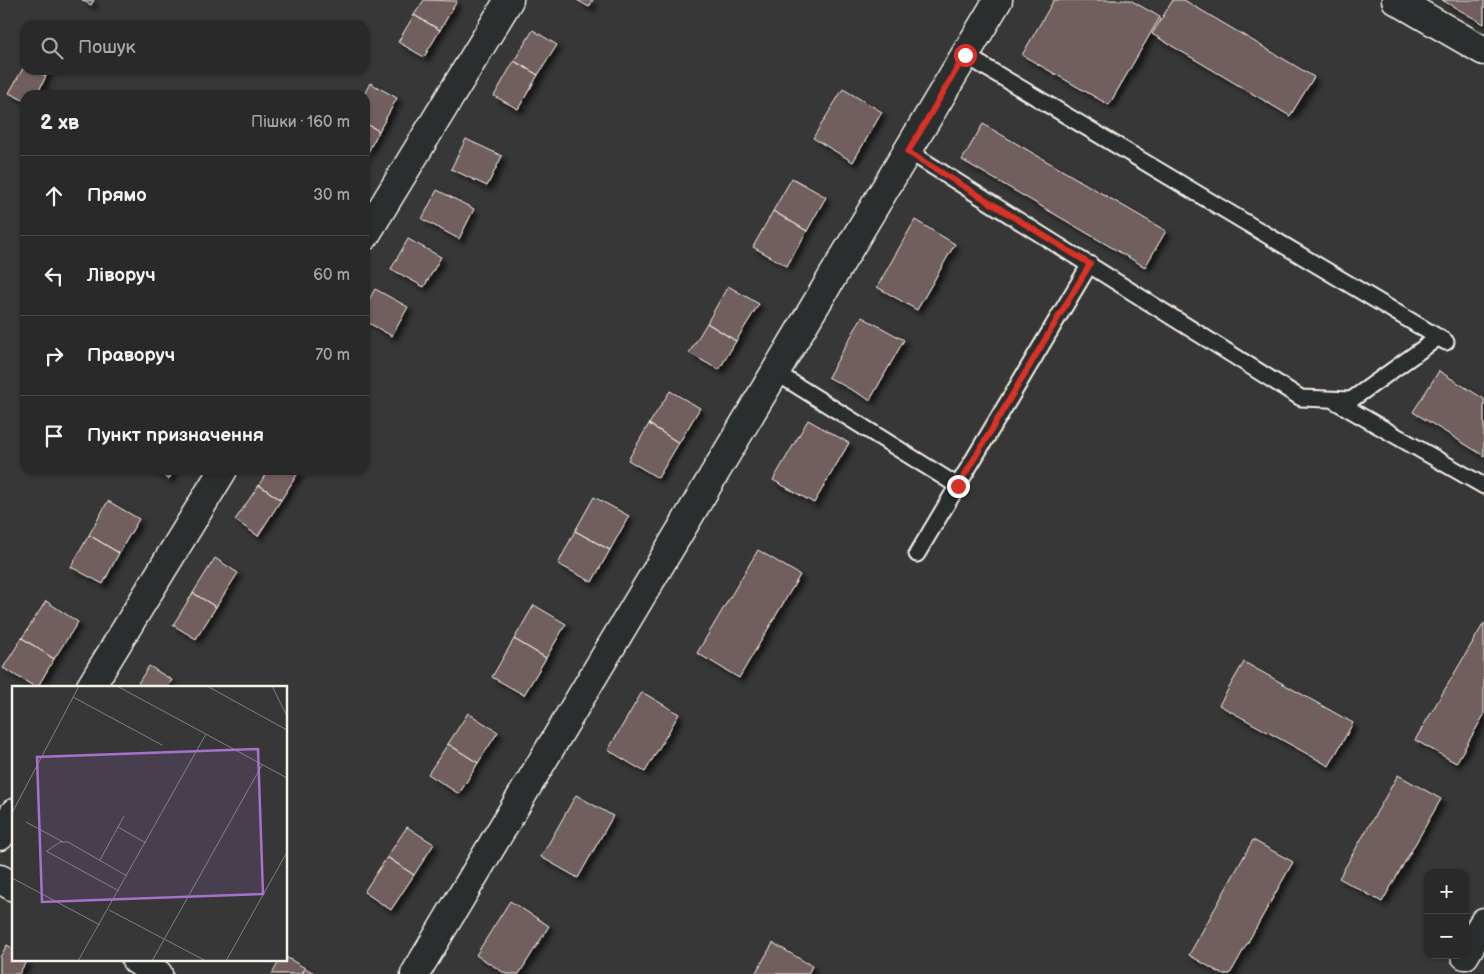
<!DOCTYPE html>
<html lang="uk">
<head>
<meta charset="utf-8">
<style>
	:root { --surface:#2a292a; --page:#363536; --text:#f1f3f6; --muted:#a5a6a8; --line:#464547 }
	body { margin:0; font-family:"Balsamiq Sans",sans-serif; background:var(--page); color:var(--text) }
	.controls { position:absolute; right:15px; bottom:15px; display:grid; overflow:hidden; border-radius:10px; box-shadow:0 1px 4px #0004 }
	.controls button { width:45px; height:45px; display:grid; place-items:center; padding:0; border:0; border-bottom:1px solid var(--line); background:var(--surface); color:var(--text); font:25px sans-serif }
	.stop { position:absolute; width:15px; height:15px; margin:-11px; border:4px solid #d93025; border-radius:50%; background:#fff }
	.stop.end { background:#d93025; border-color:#fff; box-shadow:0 1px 5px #0008 }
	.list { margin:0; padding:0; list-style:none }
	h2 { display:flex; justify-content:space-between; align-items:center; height:65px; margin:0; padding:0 20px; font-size:21px }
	h2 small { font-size:16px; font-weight:400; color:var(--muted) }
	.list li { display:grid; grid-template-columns:32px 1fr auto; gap:15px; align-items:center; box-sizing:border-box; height:80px; padding:0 20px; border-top:1px solid var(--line) }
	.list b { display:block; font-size:19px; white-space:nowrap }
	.list em { font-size:16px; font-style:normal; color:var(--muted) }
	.icon { flex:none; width:28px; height:28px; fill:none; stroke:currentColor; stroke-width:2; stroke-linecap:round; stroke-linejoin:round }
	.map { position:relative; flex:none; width:1484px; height:974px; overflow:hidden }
	.search { position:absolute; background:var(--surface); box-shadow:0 1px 4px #0004; left:20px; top:20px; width:350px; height:55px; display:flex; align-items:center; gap:12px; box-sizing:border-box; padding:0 18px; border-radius:15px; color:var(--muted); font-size:19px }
	.panel { position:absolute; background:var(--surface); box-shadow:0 1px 4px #0004; left:20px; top:90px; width:350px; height:385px; border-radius:15px }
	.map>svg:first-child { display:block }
	.building { fill:#715e5e; stroke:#f4f1e8; filter:url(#shadow) }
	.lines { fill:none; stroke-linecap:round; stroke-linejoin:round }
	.service-casing { stroke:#f4f1e8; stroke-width:19 }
	.minor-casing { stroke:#f4f1e8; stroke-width:31 }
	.service { stroke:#2a2d2e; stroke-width:15 }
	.minor { stroke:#2a2d2e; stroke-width:28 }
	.route { stroke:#d93025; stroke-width:6 }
	.inset-road { fill:none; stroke:#83817e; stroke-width:1 }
	.view { fill:#a571cd; fill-opacity:0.15; stroke:#a571cd; stroke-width:2.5 }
	.inset-edge { fill:none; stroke:#f4f1e8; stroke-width:2.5 }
</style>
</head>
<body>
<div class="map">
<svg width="1484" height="974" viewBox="0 0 1484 974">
	<defs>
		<filter id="shadow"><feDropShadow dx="4.5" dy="4.5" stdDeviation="2.5" flood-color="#0009"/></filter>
	</defs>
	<rect width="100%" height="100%" fill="#383738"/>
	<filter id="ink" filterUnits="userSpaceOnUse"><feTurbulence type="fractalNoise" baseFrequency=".02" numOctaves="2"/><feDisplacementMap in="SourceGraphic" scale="10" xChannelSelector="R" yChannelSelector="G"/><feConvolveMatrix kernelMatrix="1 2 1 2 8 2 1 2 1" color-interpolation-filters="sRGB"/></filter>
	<g filter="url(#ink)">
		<path class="building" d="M82,0H94L91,5Z
			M424,0L457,1L440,30L414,15Z
			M577,0H593L589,7Z
			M1054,0H1130L1160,17L1109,105L1022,55Z
			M1173,0H1184L1314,77L1290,116L1152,34Z
			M1442,0H1484V24Z
			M414,15L440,30L424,57L398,42Z
			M533,30L557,45L538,75L514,61Z
			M514,61L538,75L518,109L494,96Z
			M25,65V70H34L46,76L37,95H25V101L9,93Z
			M34,70H49L46,76Z
			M370,83L397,98L379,131L365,123L364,95Z
			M843,89L882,112L853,162L813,138Z
			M365,123L379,131L365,158Z
			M983,124L1166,231L1145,267L962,160Z
			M466,139L502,156L487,186L451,169Z
			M792,178L826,197L807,231L773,211Z
			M437,190L474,209L459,239L422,219Z
			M773,211L807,231L787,266L753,247Z
			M915,220L955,244L917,310L877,287Z
			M408,239L441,257L424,287L391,269Z
			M728,286L759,304L736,341L707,323Z
			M375,289L408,307L392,336L365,321V307Z
			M862,317L904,340L870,400L828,377Z
			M707,323L736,341L719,370L689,353Z
			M1439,371L1484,399V456L1413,412Z
			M670,391L700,408L679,443L649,424Z
			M808,420L849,443L814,503L773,480Z
			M649,424L679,443L658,478L628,460Z
			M153,470H174L169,479Z
			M268,470H300L281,500L259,485Z
			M259,485L281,500L258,536L235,520Z
			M594,497L629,516L610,550L575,531Z
			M108,501L139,519L119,553L89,535Z
			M575,531L610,550L592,582L558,564Z
			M89,535L119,553L103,584L71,567Z
			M758,550L800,575L739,678L697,653Z
			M215,558L238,573L216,607L193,593Z
			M193,593L216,607L196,639L173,625Z
			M46,601L78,622L54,659L22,638Z
			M534,605L566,624L546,658L514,639Z
			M1484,623V715L1456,763L1415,740Z
			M22,638L54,659L37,688L3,668Z
			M514,639L546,658L524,695L492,677Z
			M1244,662L1353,723L1329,766L1219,705Z
			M149,666L172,680L167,688H135Z
			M642,692L679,714L645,772L608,750Z
			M468,713L498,732L478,763L448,744Z
			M448,744L478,763L459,794L428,774Z
			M1398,775L1441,799L1382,902L1339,878Z
			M576,795L613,816L578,878L541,857Z
			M407,827L434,844L414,875L387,857Z
			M1253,840L1293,862L1230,974H1222L1189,955Z
			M387,857L414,875L391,910L364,892Z
			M510,901L549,926L519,974H506L476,955Z
			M773,943L812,966L808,974H755Z
			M7,945L14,949V960H27L19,974H0V957Z
			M286,957L305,968L302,974H272L280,960H286Z
			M305,968L316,974H302Z"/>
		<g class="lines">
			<defs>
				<path id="service" d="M965,55L1446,342
					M908,151L1301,398L1351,400L1439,337
					M775,372L958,486
					M1333,400L1484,486
					M917,554L1090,264"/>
				<path id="minor" d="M1396,0L1484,51
					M365,236L509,0
					M90,688L223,470
					M0,836L14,813
					M0,879L14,887
					M1465,955L1484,922
					M136,960L158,974
					M415,974L998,0"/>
			</defs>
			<use href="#service" class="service-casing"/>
			<use href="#minor" class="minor-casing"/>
			<use href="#service" class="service"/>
			<use href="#minor" class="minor"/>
		</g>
	</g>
	<g class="lines" filter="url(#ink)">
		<path class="route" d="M958,486L1090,264L908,152L965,55"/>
	</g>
	<g transform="translate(12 686)">
		<rect width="275" height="275" fill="#383738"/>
		<path class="inset-road" d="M105,0L275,92M195,0L275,44M260,0L275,30M61,11L150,59M0,127L67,0M14,136L51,156M106,141L134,157M34,165L107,205M35,165L48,156H56L115,190M88,174L112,130M0,192L88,239M97,224L194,275M66,275L194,48M140,275L250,79M214,275L275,166"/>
		<path class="view" d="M246,63L251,208L30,216L25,71Z"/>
		<rect width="275" height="275" class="inset-edge"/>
	</g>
</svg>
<div class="controls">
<button>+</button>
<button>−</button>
</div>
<div class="stop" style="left:965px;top:55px"></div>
<div class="stop end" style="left:958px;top:486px"></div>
<div class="search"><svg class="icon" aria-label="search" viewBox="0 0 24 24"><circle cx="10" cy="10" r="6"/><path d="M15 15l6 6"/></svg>Пошук</div>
<section class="panel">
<h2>2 хв<small>Пішки · 160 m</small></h2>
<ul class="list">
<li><svg class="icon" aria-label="ahead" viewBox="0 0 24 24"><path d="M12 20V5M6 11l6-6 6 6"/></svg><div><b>Прямо</b></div><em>30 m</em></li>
<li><svg class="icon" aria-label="left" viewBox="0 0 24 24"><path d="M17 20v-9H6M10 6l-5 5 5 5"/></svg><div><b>Ліворуч</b></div><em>60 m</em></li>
<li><svg class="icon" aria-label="right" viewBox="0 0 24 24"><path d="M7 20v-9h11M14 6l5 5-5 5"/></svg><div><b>Праворуч</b></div><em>70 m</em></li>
<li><svg class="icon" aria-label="arrive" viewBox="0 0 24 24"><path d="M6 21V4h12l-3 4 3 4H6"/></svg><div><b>Пункт призначення</b></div></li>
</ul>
</section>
</div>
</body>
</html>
